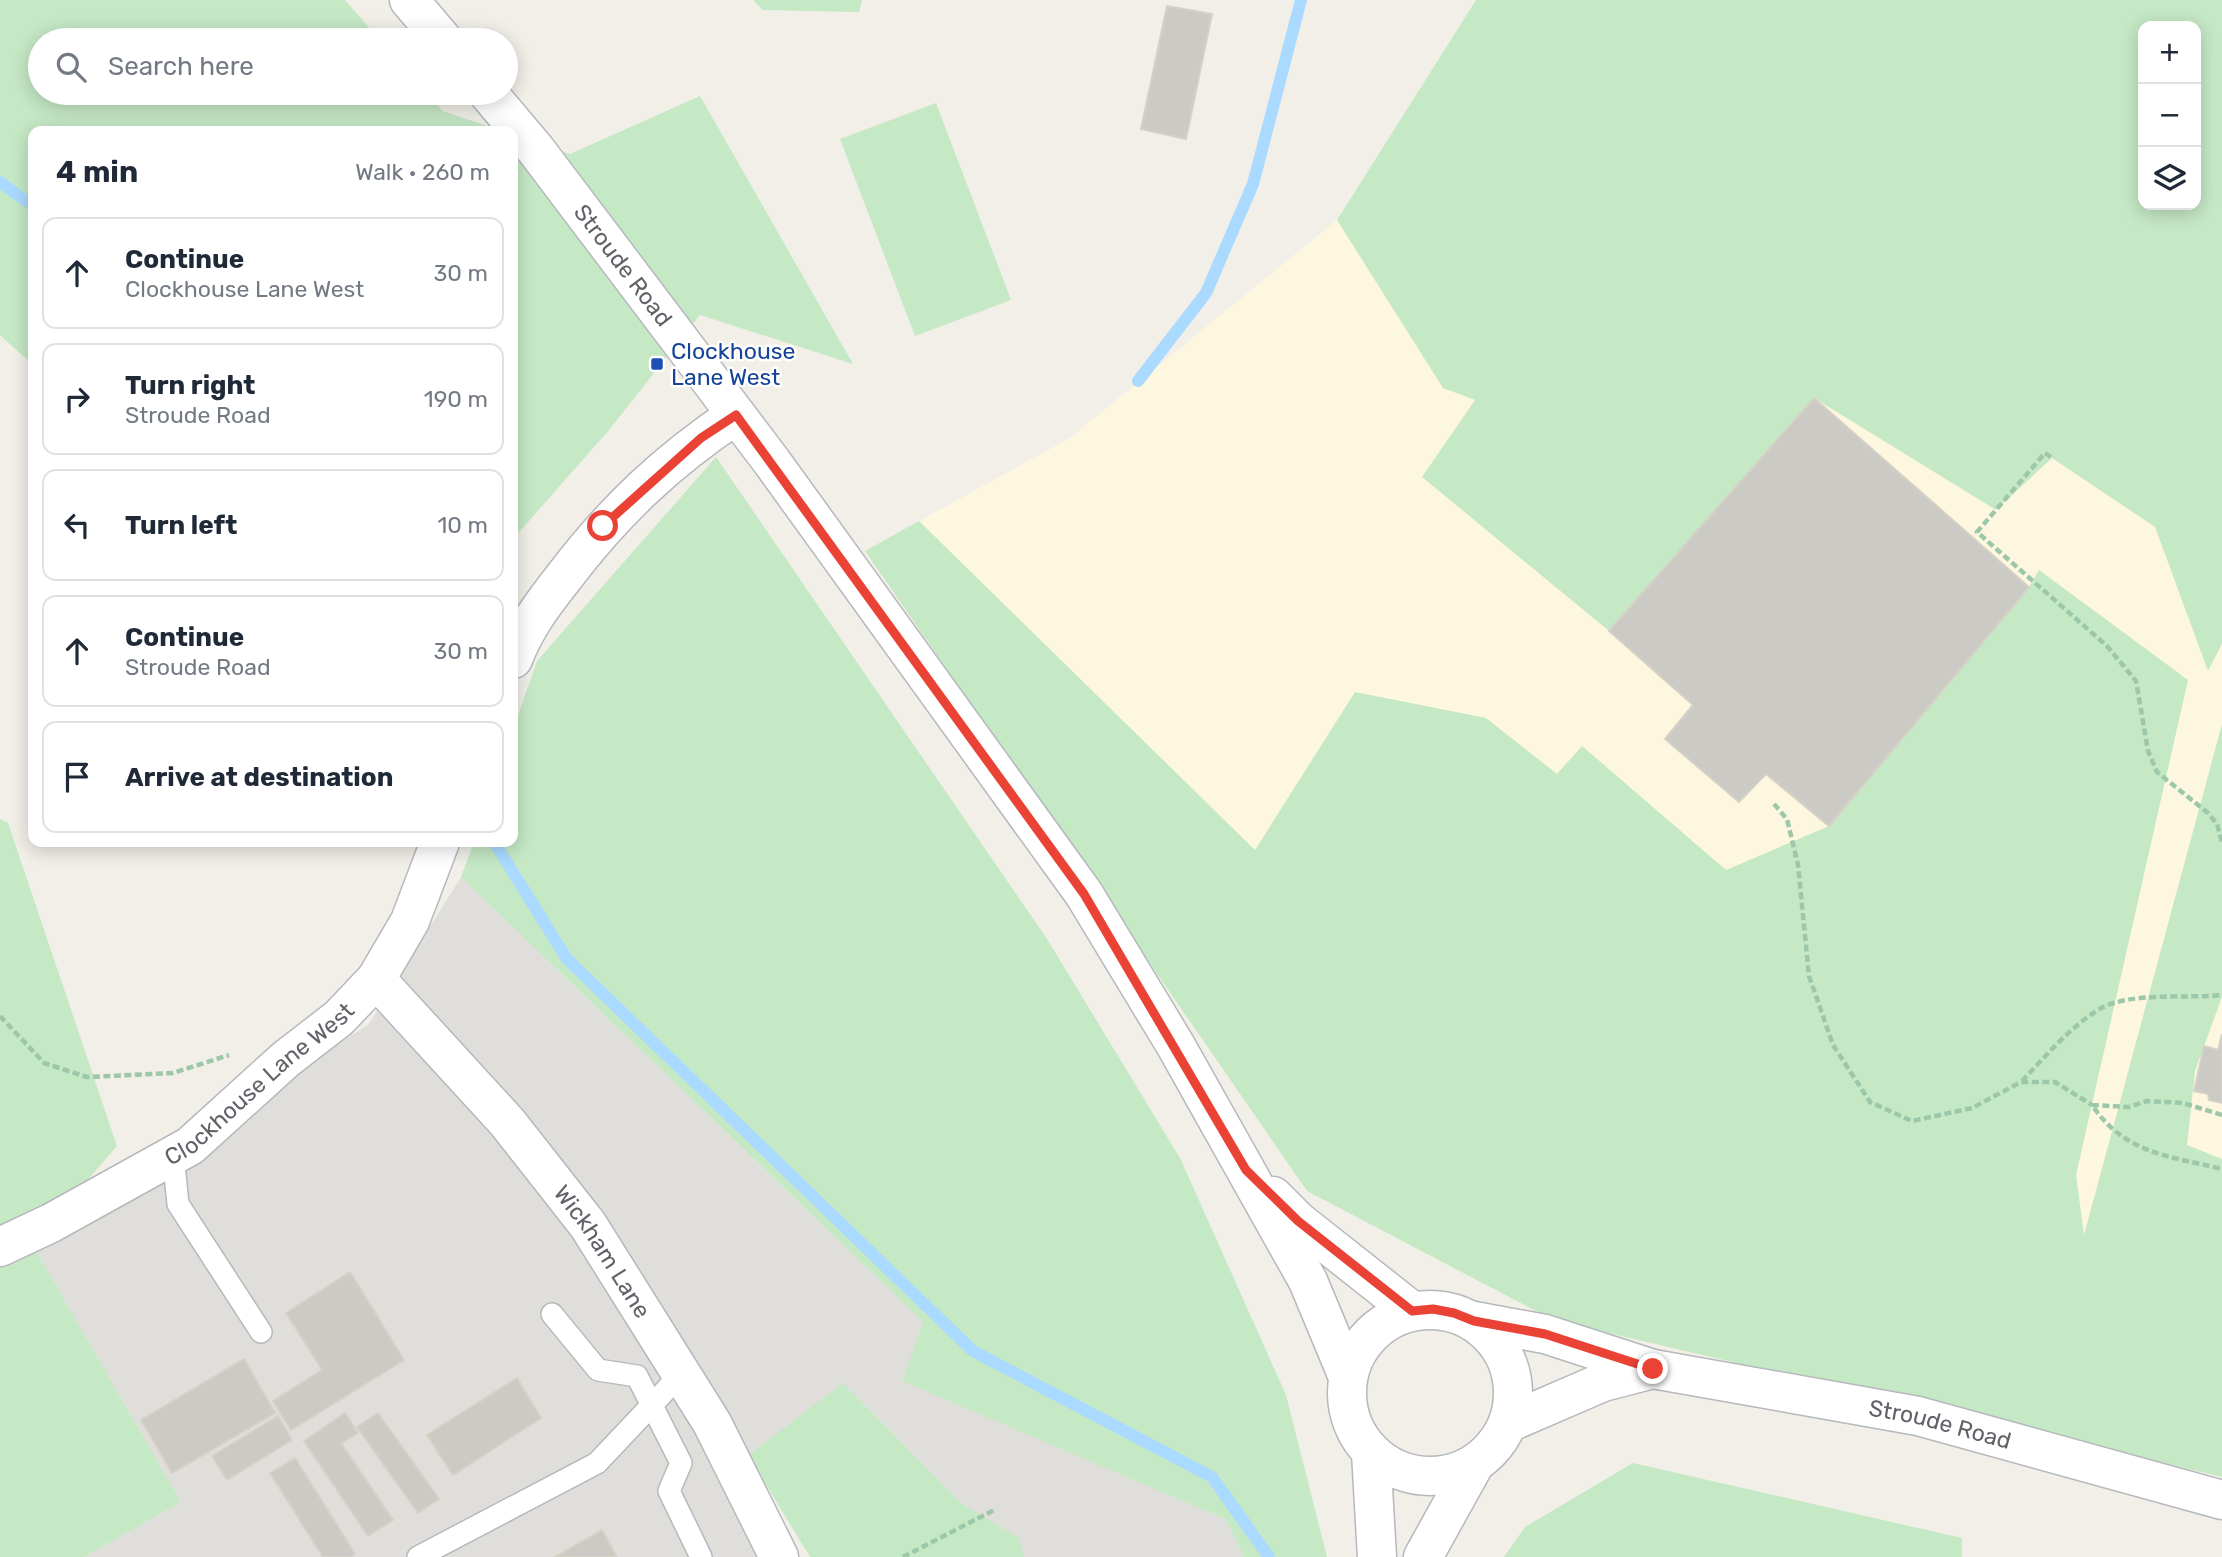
<!DOCTYPE html>
<html lang="en">
<head>
<meta charset="utf-8">
<style>
	:root { --surface:#fff; --page:#f2f2f3; --text:#1f2937; --muted:#747a83; --line:#e0e1e3 }
	body { margin:0; font-family:Rubik,sans-serif; background:var(--page); color:var(--text) }
	.controls { position:absolute; right:21px; top:21px; display:grid; overflow:hidden; border-radius:14px; box-shadow:0 4px 18px #0003 }
	.controls button { width:63px; height:63px; display:grid; place-items:center; padding:0; border:0; border-bottom:2px solid var(--line); background:var(--surface); color:var(--text); font:35px sans-serif }
	.stop { position:absolute; width:21px; height:21px; margin:-16px; border:5px solid #ea4335; border-radius:50%; background:#fff }
	.stop.end { background:#ea4335; border-color:#fff; box-shadow:0 2px 7px #0008 }
	.list { margin:0; padding:0; list-style:none }
	h2 { display:flex; justify-content:space-between; align-items:center; height:91px; margin:0; padding:0 28px; font-size:30px }
	h2 small { font-size:23px; font-weight:400; color:var(--muted) }
	.list li { display:grid; grid-template-columns:46px 1fr auto; gap:21px; align-items:center; box-sizing:border-box; height:112px; margin:0 14px 14px; padding:0 14px; border:2px solid var(--line); border-radius:14px }
	.list b { display:block; font-size:26px; white-space:nowrap }
	.list p { margin:0; font-size:23px; white-space:nowrap; color:var(--muted) }
	.list em { font-size:23px; font-style:normal; color:var(--muted) }
	.icon { flex:none; width:38px; height:38px; fill:none; stroke:currentColor; stroke-width:2; stroke-linecap:round; stroke-linejoin:round }
	.map { position:relative; flex:none; width:2222px; height:1557px; overflow:hidden }
	.search { position:absolute; background:var(--surface); box-shadow:0 4px 18px #0003; left:28px; top:28px; width:490px; height:77px; display:flex; align-items:center; gap:18px; box-sizing:border-box; padding:0 24px; border-radius:38px; color:var(--muted); font-size:26px }
	.panel { position:absolute; background:var(--surface); box-shadow:0 4px 18px #0003; left:28px; top:126px; width:490px; height:721px; border-radius:14px }
	.map>svg:first-child { display:block }
	.commercial { fill:#fef7e0 }
	.industrial { fill:#e0deda }
	.green { fill:#c5e8c5; fill-rule:evenodd }
	.lines { fill:none; stroke-linecap:round; stroke-linejoin:round }
	.stream { stroke:#aadaff; stroke-width:12 }
	.building { fill:#cccac5; stroke:#d6d1c6; stroke-width:2 }
	.service-casing { stroke:#b5b8bc; stroke-width:24 }
	.minor-casing { stroke:#b5b8bc; stroke-width:41 }
	.tertiary-casing { stroke:#b5b8bc; stroke-width:41 }
	.path { stroke:#9cc7a9; stroke-width:4.5; stroke-dasharray:7 3.5; stroke-linecap:butt }
	.service { stroke:#fff; stroke-width:21 }
	.minor { stroke:#fff; stroke-width:38 }
	.tertiary { stroke:#fff; stroke-width:38 }
	.route { stroke:#ea4335; stroke-width:9 }
	.transit-dot { fill:#1a4fb4; stroke:#fff; stroke-width:2.5 }
	.labels { text-anchor:middle; dominant-baseline:central; stroke-width:5; stroke-linejoin:round; paint-order:stroke }
	.street-label { font-size:23px; fill:#5f6368; stroke:#fff }
	.transit-label { font-size:23px; fill:#164399; stroke:#fff; text-anchor:start }
</style>
</head>
<body>
<div class="map">
<svg width="2222" height="1557" viewBox="0 0 2222 1557">
	<rect width="100%" height="100%" fill="#f1efe8"/>
	<path class="commercial" d="M1476,0H1600L2222,442V1477L1553,1320L1307,1191L865,551L1070,438L1337,220Z"/>
	<path class="industrial" d="M461,877L923,1322L903,1381L1225,1519L1244,1557H1024L1018,1538L961,1503L843,1384L748,1455L708,1461L757,1557H84L181,1502L32,1244L369,1024Z"/>
	<path class="green" d="M0,0H345L380,40H40V93H426L443,111L502,131H33V365L0,335Z
		M753,0H862L859,12L763,10Z
		M1476,0H2222V644L2208,671L2155,527L2052,458L1996,510L1814,398L1609,631L1422,477L1475,400L1443,388L1337,220ZM2143,26H2196V205H2143Z
		M700,96L853,364L700,315L609,430L513,539V135L570,154Z
		M936,103L1011,300L915,336L840,139Z
		M716,457L1047,939L1180,1158L1286,1395L1327,1557H1244L1225,1519L902,1381L923,1322L461,877L474,842H513V730L537,661Z
		M919,521L1255,850L1355,692L1486,718L1557,774L1582,746L1726,870L1829,826L2029,587L2039,570L2188,680L2076,1175L2084,1235L2222,724V997L2195,1071L2187,1145L2222,1159V1477L1553,1320L1307,1191L865,551Z
		M0,819L8,823L117,1146L32,1244L181,1502L84,1557H0Z
		M843,1383L961,1503L1019,1538L1024,1557H810L748,1455Z
		M1633,1463L1962,1538V1557H1504L1525,1527Z"/>
	<g class="lines">
		<path class="stream" d="M0,182L33,206
			M1138,381L1206,293L1253,184L1301,0
			M494,842L567,959L973,1351L1212,1477L1269,1557"/>
	</g>
	<path class="building" d="M1167,6L1212,14L1186,139L1141,129Z
		M1814,398L2029,587L1829,826L1766,774L1739,802L1665,739L1693,705L1609,631Z
		M2222,1034V1103L2209,1100L2208,1094L2194,1091L2204,1046L2218,1050Z
		M350,1272L404,1360L291,1430L273,1401L322,1370L286,1313Z
		M244,1359L275,1413L172,1473L141,1420Z
		M517,1378L541,1418L453,1475L427,1435Z
		M345,1413L358,1433L341,1443L393,1520L368,1536L304,1441Z
		M378,1413L439,1499L418,1513L357,1427Z
		M278,1416L292,1440L227,1480L212,1456Z
		M295,1458L355,1554L350,1557H323L270,1473Z
		M602,1530L617,1557H555Z"/>
	<g class="lines">
		<defs>
			<path id="service" d="M173,1155L178,1204L261,1332
				M552,1314L598,1370L637,1376L681,1463L669,1491L701,1557
				M418,1557L597,1463L681,1374"/>
			<g id="minor">
				<path d="M513,659C526,626 542,605 564,577C614,511 667,461 736,415"/>
				<path id="s1" d="M376,979L507,1122L588,1225L712,1423L779,1557"/>
				<path id="s2" d="M0,1247L51,1223L190,1146L286,1059L339,1018L376,979L410,921L440,842"/>
			</g>
			<g id="tertiary">
				<path d="M409,0L443,40"/>
				<path id="s3" d="M488,93L536,150L772,462L1084,894L1176,1046L1308,1281L1348,1377"/>
				<path d="M1273,1196L1298,1221L1412,1311"/>
				<circle cx="1430" cy="1393" r="83"/>
				<path id="s4" d="M1474,1321L1545,1334L1653,1369L1918,1416L2222,1500"/>
				<path d="M1508,1423L1603,1382L1653,1369"/>
				<path d="M1371,1453L1377,1557"/>
				<path d="M1423,1557L1474,1465"/>
			</g>
		</defs>
		<use href="#service" class="service-casing"/>
		<use href="#minor" class="minor-casing"/>
		<use href="#tertiary" class="tertiary-casing"/>
		<path class="path" d="M2051,457L2045,453L1977,532L2107,646L2136,681L2148,751L2157,772L2208,813L2217,824L2222,842
			M1774,804L1787,819L1798,865L1809,976L1833,1045L1870,1102L1912,1121L1972,1108L2021,1082H2055L2092,1105
			M0,1016L44,1063L87,1077L173,1073L229,1055
			M2022,1081C2045,1057 2069,1028 2098,1010C2128,991 2187,999 2222,995
			M2222,1115L2183,1103L2147,1101L2129,1107L2092,1105C2125,1154 2169,1156 2222,1169
			M903,1557L996,1509"/>
		<use href="#service" class="service"/>
		<use href="#minor" class="minor"/>
		<use href="#tertiary" class="tertiary"/>
	</g>
	<g class="lines">
		<path class="route" d="M603,526L701,438L736,415L1084,894L1246,1170L1298,1221L1412,1311L1433,1309L1454,1313L1474,1321L1545,1334L1653,1369"/>
	</g>
	<rect class="transit-dot" x="650" y="357" width="14" height="14" rx="3.5"/>
	<g class="labels">
		<g class="street-label">
			<text stroke="none"><textPath href="#s3" startOffset="219">Stroude Road</textPath></text>
			<text stroke="none"><textPath href="#s2" startOffset="308">Clockhouse Lane West</textPath></text>
			<text stroke="none"><textPath href="#s1" startOffset="355">Wickham Lane</textPath></text>
			<text stroke="none"><textPath href="#s4" startOffset="478">Stroude Road</textPath></text>
		</g>
		<g class="transit-label">
			<text x="671" y="351">Clockhouse<tspan x="671" dy="26">Lane West</tspan></text>
		</g>
	</g>
</svg>
<div class="controls">
<button>+</button>
<button>−</button>
<button><svg class="icon" aria-label="layers" viewBox="0 0 24 24"><path d="M12 4l9 5-9 5-9-5zM3 14l9 5 9-5"/></svg></button>
</div>
<div class="stop" style="left:603px;top:526px"></div>
<div class="stop end" style="left:1653px;top:1369px"></div>
<div class="search"><svg class="icon" aria-label="search" viewBox="0 0 24 24"><circle cx="10" cy="10" r="6"/><path d="M15 15l6 6"/></svg>Search here</div>
<section class="panel">
<h2>4 min<small>Walk · 260 m</small></h2>
<ul class="list">
<li><svg class="icon" aria-label="ahead" viewBox="0 0 24 24"><path d="M12 20V5M6 11l6-6 6 6"/></svg><div><b>Continue</b><p>Clockhouse Lane West</p></div><em>30 m</em></li>
<li><svg class="icon" aria-label="right" viewBox="0 0 24 24"><path d="M7 20v-9h11M14 6l5 5-5 5"/></svg><div><b>Turn right</b><p>Stroude Road</p></div><em>190 m</em></li>
<li><svg class="icon" aria-label="left" viewBox="0 0 24 24"><path d="M17 20v-9H6M10 6l-5 5 5 5"/></svg><div><b>Turn left</b></div><em>10 m</em></li>
<li><svg class="icon" aria-label="ahead" viewBox="0 0 24 24"><path d="M12 20V5M6 11l6-6 6 6"/></svg><div><b>Continue</b><p>Stroude Road</p></div><em>30 m</em></li>
<li><svg class="icon" aria-label="arrive" viewBox="0 0 24 24"><path d="M6 21V4h12l-3 4 3 4H6"/></svg><div><b>Arrive at destination</b></div></li>
</ul>
</section>
</div>
</body>
</html>
